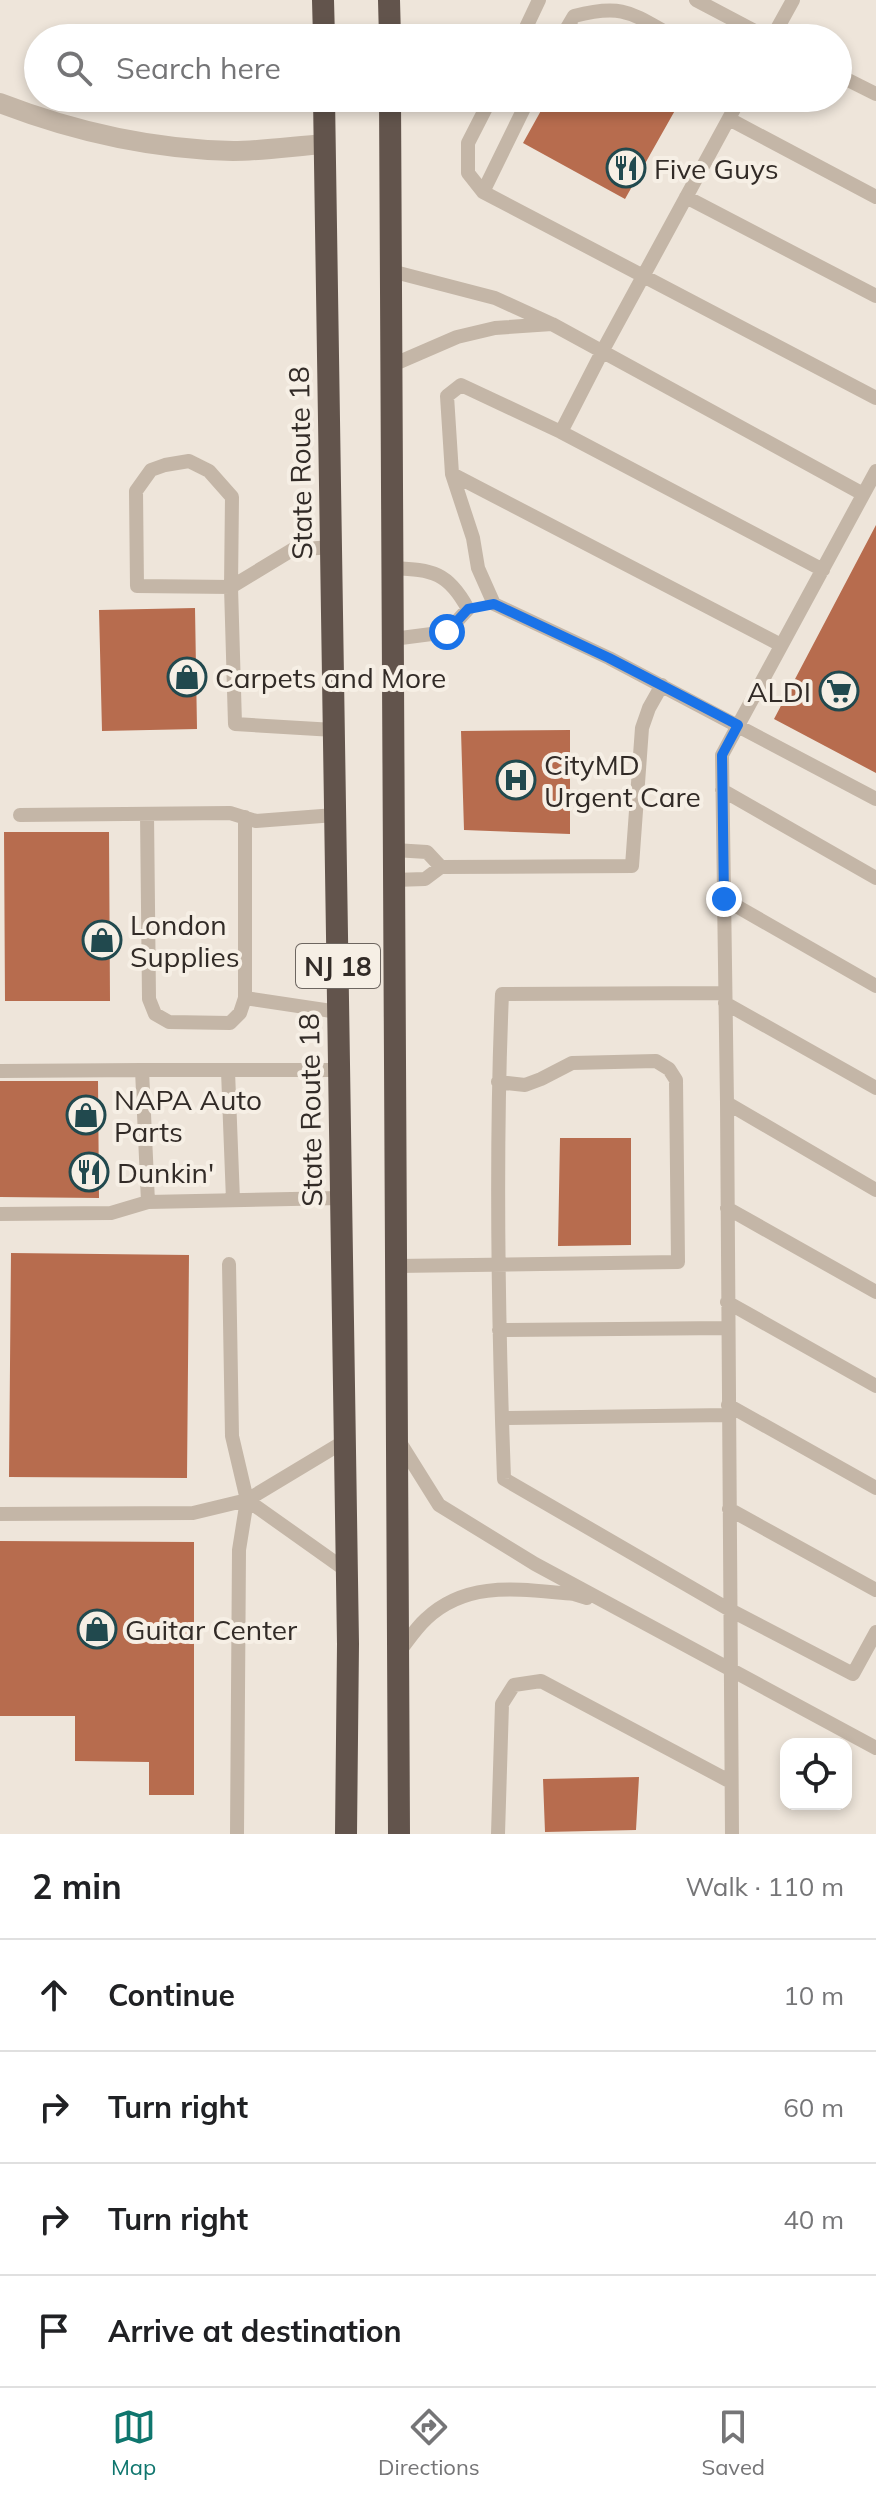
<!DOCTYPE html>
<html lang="en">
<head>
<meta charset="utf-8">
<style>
	:root { --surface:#fff; --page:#f6f6f6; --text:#202124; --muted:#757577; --line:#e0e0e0; --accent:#0f766e }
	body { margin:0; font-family:Mulish,sans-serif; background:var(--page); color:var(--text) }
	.controls { position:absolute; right:24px; bottom:24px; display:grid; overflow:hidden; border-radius:16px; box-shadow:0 4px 12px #0003 }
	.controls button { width:72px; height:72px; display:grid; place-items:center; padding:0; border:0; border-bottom:2px solid var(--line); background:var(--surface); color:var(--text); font:40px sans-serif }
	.stop { position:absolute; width:24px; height:24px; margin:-18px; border:6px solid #1a73e8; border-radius:50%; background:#fff }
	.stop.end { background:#1a73e8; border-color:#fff; box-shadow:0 2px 8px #0008 }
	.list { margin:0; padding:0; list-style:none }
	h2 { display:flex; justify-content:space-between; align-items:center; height:104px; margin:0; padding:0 32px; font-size:34px }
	h2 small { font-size:26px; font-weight:400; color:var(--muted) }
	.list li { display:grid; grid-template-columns:52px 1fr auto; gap:24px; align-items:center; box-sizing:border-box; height:112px; padding:0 32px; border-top:2px solid var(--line) }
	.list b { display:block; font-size:30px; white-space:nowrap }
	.list em { font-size:26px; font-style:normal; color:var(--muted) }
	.icon { flex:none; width:44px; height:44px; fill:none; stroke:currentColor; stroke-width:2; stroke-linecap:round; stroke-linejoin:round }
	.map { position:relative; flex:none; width:876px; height:1834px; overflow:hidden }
	.search { position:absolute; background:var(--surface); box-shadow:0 4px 12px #0003; left:24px; right:24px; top:24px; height:88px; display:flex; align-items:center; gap:20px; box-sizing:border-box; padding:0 28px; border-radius:44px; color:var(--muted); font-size:30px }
	.sheet { height:552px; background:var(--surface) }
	nav { display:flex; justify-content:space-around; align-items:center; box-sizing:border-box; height:112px; border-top:2px solid var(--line); background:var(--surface); font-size:22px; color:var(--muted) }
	nav a { display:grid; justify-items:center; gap:4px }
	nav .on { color:var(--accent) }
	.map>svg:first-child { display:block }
	.building { fill:#b76c4e }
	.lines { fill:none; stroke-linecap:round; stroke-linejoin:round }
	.service { stroke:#c4b6a7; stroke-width:14 }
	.minor { stroke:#c4b6a7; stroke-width:20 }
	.trunk { stroke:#62544c; stroke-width:22 }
	.route { stroke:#1a73e8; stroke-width:10 }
	.labels { text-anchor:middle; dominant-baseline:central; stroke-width:8; stroke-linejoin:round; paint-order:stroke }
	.shield { fill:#f6efe5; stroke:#6d6660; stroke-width:2 }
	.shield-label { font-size:26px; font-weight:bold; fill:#322b27 }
	.poi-label { font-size:28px; fill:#322b27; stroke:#f6efe5; text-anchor:start }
	.street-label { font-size:28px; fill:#322b27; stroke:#f6efe5 }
</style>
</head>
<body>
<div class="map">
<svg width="876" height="1834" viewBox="0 0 876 1834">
	<rect width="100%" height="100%" fill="#eee5da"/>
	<path class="building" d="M548,98H682L625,199L523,143Z
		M876,525V773L774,719Z
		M195,608L197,729L102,731L99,610Z
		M570,730V834L464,830L461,731Z
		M4,832H109L110,1001H5Z
		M0,1081H98L99,1198L0,1197Z
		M560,1138H631V1245L558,1246Z
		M11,1253L189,1255L187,1478L9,1477Z
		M0,1541L194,1542V1795H149V1762L75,1761V1716H0Z
		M639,1777L636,1830L545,1832L543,1779Z"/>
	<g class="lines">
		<path class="service" d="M696,0L768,38
			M521,38L539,0
			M561,38L574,16C625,3 632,14 676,38
			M772,38L793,0
			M838,75L876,94
			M491,98L468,143V173L483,192L876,398
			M740,98L603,350L561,432L823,570
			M729,119L876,197
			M483,192L529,98
			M686,197L876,296
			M552,324L863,494
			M390,366L457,337L495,328L552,324L495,298L391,271
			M561,432L461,385L447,396L452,474L473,538L478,568L494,604L609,658L876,799
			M452,474L781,645
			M331,547L292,550L231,587L232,497L209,471L189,461L165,465L151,470L136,491L137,586L231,587L235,724L334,730
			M393,568C433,570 448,572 468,609L447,632L393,639
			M722,790L876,878
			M147,814L149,999L155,1014L169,1022L230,1023L240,1013L245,998V817
			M20,815L230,813L256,821L335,815
			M394,850L427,852L441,867L425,879L394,880
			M441,867L632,866L642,728L649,708L662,685
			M724,899L876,986
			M724,993L502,994C495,1156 498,1317 504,1479L730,1610L853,1674L876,1632
			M245,998L338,1012
			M725,1003L876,1088
			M339,1070H142L148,1202L341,1198
			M0,1071L142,1070
			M228,1071L233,1200
			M727,1103L876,1190
			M727,1208L876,1292
			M0,1214L111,1213L148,1202
			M229,1264L232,1436L247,1500L239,1550L237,1834
			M396,1266L678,1262L676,1080L669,1069L656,1061L572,1063L541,1079L525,1085L498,1082
			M727,1302L876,1386
			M499,1330L727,1328
			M728,1405L876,1488
			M502,1418L728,1415
			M345,1441L247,1500L347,1571
			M399,1441L439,1505L535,1564L876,1748
			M729,1509L876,1590
			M0,1514L193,1513L247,1500
			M398,1653C407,1642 416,1628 426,1619C468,1579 522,1590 574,1594L587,1598
			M498,1834L502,1704L514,1685L541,1681L731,1782
			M732,1834L727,1103L722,755L876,471"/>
		<path class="minor" d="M0,103C75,132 152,149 233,151C263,151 295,146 325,144"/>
		<path class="trunk" d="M323,0L324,38
			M389,0L390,38
			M324,98L348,1644L346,1834
			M390,98L399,1834"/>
	</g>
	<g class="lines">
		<path class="route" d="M447,632L468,609L494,604L609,658L738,725L722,755L724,899"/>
	</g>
	<defs>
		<symbol id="restaurant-ring" viewBox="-11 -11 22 22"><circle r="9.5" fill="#f6efe5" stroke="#21494e" stroke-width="1.5"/><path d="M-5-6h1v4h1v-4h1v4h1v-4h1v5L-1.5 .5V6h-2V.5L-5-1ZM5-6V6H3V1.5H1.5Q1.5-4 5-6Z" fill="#21494e"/></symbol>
		<symbol id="shop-ring" viewBox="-11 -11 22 22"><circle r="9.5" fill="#f6efe5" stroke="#21494e" stroke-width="1.5"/><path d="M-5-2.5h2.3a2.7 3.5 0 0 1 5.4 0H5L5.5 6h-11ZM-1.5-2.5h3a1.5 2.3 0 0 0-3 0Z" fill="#21494e"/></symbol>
		<symbol id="supermarket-ring" viewBox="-11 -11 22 22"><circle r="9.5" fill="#f6efe5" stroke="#21494e" stroke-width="1.5"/><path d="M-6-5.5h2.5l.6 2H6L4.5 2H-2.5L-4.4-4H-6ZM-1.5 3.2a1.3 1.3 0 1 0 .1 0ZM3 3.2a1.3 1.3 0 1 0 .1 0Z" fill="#21494e"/></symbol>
		<symbol id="hospital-ring" viewBox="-11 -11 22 22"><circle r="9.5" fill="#f6efe5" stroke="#21494e" stroke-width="1.5"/><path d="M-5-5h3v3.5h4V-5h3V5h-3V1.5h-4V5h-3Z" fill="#21494e"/></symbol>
	</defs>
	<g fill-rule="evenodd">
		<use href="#restaurant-ring" x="604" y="146" width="44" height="44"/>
		<use href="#shop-ring" x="165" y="655" width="44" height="44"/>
		<use href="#supermarket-ring" x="817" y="669" width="44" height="44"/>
		<use href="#hospital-ring" x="494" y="758" width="44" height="44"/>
		<use href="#shop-ring" x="80" y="918" width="44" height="44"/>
		<use href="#shop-ring" x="64" y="1093" width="44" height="44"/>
		<use href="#restaurant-ring" x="67" y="1150" width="44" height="44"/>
		<use href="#shop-ring" x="75" y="1607" width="44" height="44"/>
	</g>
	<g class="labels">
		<rect class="shield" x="296" y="944" width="84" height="44" rx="6"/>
		<g class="shield-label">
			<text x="338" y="966">NJ 18</text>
		</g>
		<g class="poi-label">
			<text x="654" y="168">Five Guys</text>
			<text x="215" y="677">Carpets and More</text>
			<text x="811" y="691" text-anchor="end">ALDI</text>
			<text x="544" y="764">CityMD<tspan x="544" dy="32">Urgent Care</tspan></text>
			<text x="130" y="924">London<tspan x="130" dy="32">Supplies</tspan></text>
			<text x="114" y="1099">NAPA Auto<tspan x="114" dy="32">Parts</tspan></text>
			<text x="117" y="1172">Dunkin'</text>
			<text x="125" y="1629">Guitar Center</text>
		</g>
		<g class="street-label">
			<text transform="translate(300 463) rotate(-91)">State Route 18</text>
			<text transform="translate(310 1110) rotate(-91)">State Route 18</text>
		</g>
	</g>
</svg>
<div class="controls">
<button><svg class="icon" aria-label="locate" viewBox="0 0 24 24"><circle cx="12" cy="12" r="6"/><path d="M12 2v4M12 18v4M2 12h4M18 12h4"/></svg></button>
</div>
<div class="stop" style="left:447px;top:632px"></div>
<div class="stop end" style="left:724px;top:899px"></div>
<div class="search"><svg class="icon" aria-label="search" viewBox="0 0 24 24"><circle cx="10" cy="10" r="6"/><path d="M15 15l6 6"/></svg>Search here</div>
</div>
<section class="sheet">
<h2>2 min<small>Walk · 110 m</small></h2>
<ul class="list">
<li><svg class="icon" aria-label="ahead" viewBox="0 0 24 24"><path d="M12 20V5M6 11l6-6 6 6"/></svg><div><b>Continue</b></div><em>10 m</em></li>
<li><svg class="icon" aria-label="right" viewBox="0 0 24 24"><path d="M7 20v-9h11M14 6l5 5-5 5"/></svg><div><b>Turn right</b></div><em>60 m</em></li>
<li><svg class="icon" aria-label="right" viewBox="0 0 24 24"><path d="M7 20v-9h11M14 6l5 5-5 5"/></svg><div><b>Turn right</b></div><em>40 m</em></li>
<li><svg class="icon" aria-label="arrive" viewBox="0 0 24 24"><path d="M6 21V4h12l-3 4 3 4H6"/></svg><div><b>Arrive at destination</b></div></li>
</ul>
</section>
<nav>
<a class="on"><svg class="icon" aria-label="map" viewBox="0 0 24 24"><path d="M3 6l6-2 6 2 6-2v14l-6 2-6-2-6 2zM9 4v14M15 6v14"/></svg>Map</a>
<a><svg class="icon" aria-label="directions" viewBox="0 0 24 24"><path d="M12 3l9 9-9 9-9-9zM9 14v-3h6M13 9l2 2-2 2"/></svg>Directions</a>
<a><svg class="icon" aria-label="saved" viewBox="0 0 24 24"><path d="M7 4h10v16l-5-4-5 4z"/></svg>Saved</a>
</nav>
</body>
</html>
